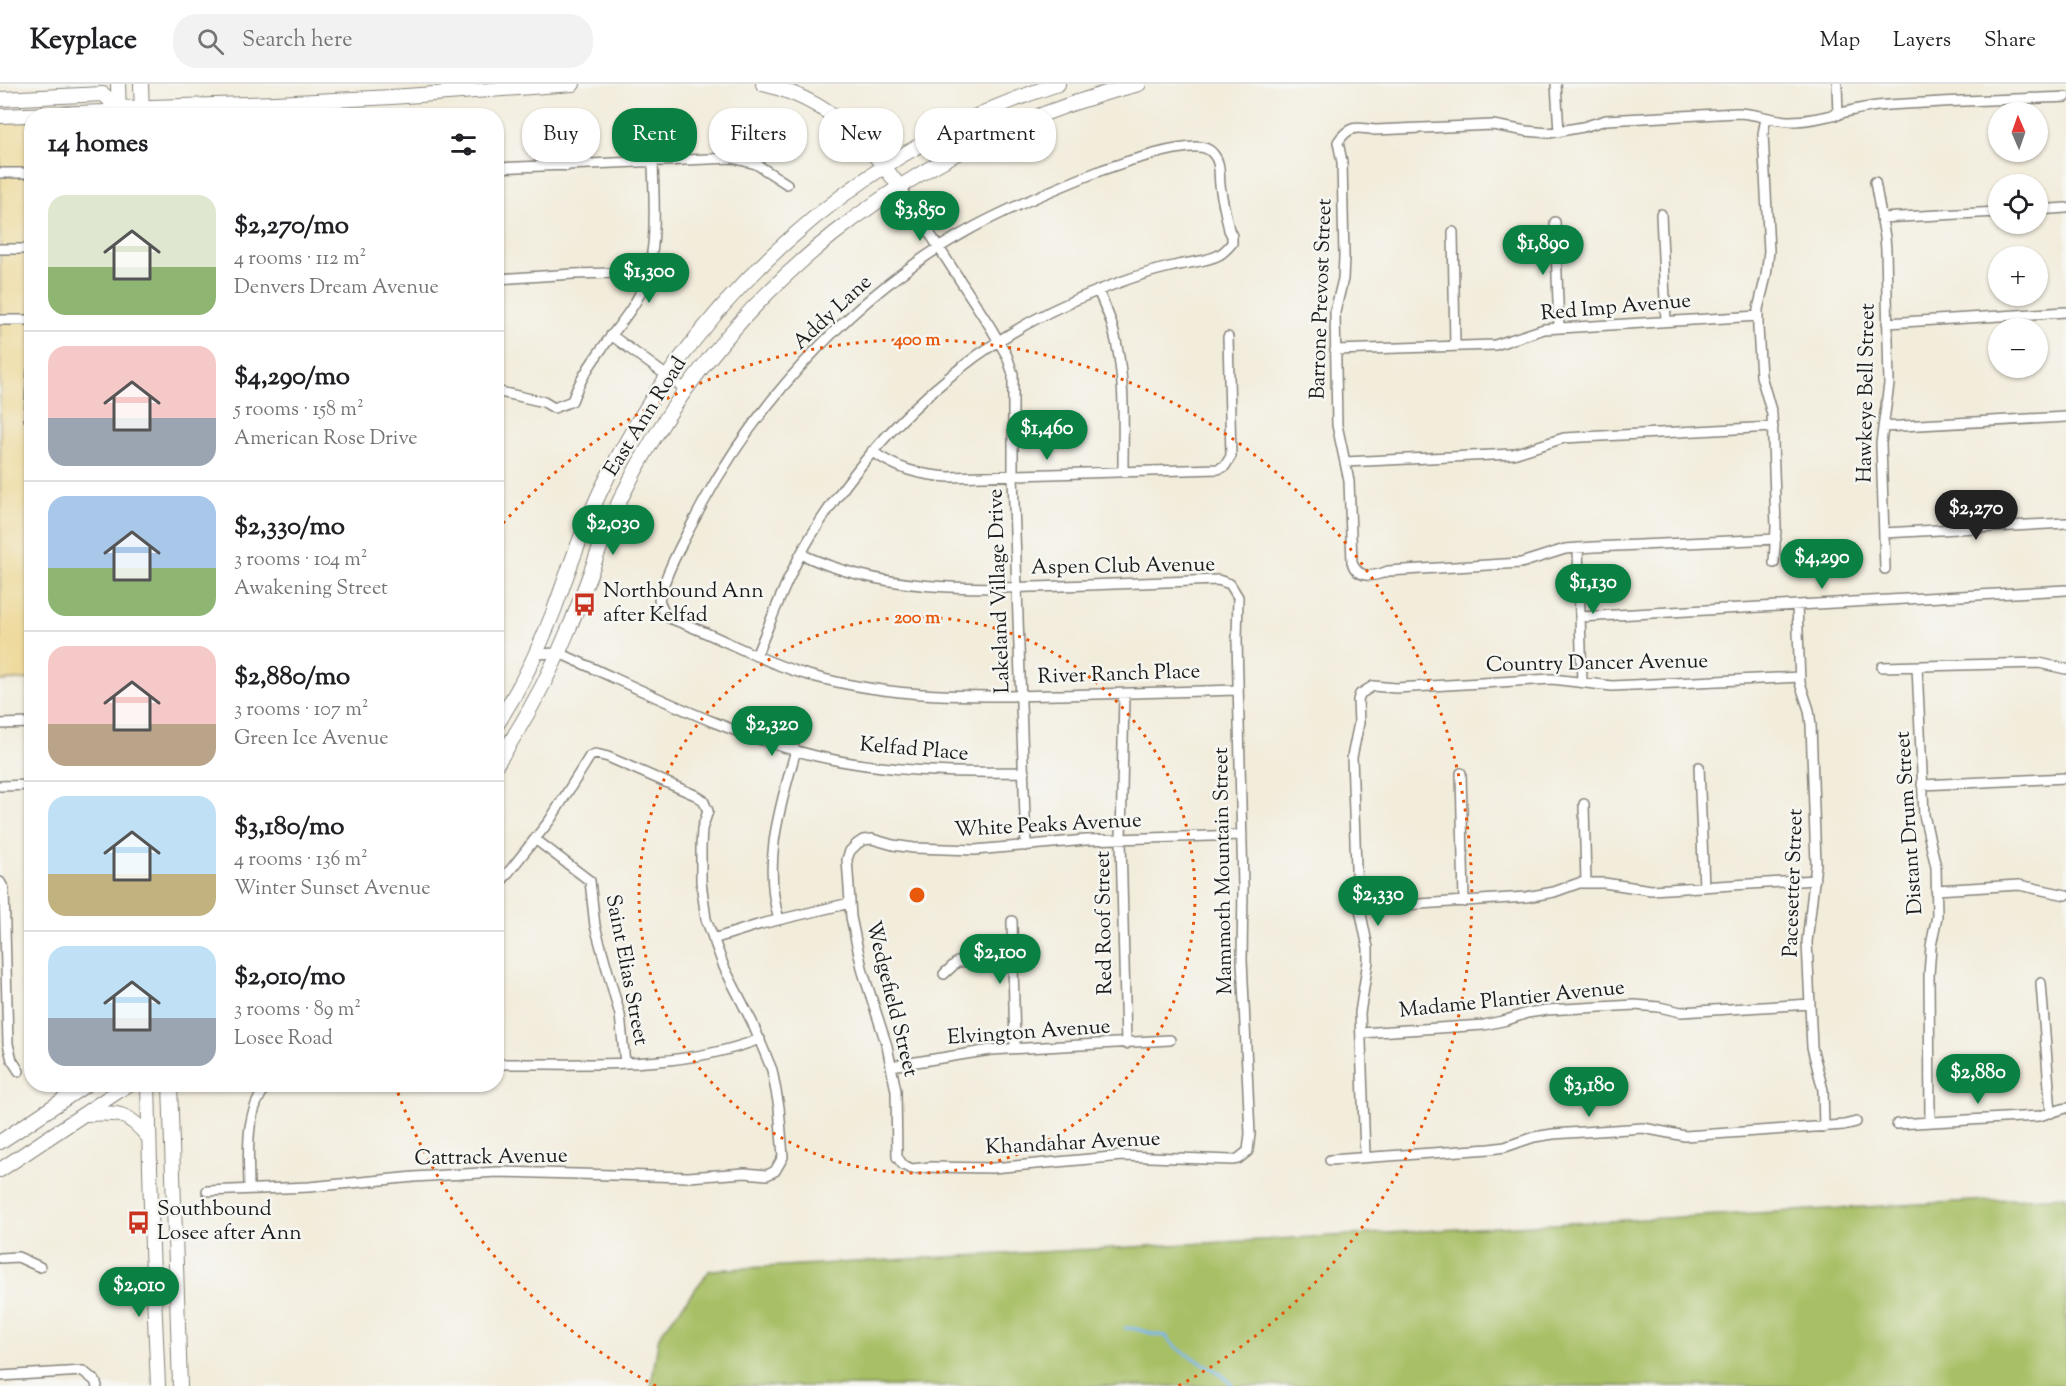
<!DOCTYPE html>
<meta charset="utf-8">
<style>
body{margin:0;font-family:"Sorts Mill Goudy",serif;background:#f2f2f2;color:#202124;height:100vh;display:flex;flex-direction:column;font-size:22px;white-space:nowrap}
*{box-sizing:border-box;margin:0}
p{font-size:20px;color:#757577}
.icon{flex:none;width:33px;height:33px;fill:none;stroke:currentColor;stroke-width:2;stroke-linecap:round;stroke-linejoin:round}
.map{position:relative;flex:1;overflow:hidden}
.side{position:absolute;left:24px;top:24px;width:480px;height:984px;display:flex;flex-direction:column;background:#fff;border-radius:24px;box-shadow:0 2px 4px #0004}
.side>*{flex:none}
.top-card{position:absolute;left:522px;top:24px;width:570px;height:54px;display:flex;gap:12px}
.needle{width:39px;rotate:358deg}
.fabs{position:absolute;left:1988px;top:18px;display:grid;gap:12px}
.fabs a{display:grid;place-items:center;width:60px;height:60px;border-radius:50%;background:#fff;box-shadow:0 2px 4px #0004;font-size:30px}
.price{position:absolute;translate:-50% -51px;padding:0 14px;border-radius:21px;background:#0b8043;color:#fff;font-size:20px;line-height:39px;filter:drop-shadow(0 2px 3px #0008)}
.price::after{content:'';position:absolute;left:50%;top:36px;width:18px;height:14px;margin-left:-9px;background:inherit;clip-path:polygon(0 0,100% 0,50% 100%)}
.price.selected{background:#222;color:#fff}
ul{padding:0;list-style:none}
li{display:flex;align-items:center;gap:18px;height:150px;padding:0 24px}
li+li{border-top:2px solid #e0e0e0}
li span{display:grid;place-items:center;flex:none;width:168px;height:120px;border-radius:18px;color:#555}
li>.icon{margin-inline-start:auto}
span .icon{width:72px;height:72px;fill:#fffc;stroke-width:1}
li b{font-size:26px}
h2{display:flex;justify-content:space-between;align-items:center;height:72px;padding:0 24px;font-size:26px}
.tag{padding:0 21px;border-radius:24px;background:#fff;box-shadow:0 2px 4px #0004;font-size:21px;line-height:54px}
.tag.selected{background:#0b8043;color:#fff}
header{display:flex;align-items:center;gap:36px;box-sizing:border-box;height:84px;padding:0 30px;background:#fff;border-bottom:2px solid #e0e0e0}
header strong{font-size:28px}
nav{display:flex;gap:33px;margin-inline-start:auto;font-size:21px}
.search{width:420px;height:54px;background:#f2f2f2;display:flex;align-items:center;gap:15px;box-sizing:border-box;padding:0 21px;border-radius:24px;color:#757577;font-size:22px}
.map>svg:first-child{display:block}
.green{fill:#a7bf65;stroke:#626e40;stroke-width:1.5}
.sand{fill:#eeda9e;stroke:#857b5d;stroke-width:1.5}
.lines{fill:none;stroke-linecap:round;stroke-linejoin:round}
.stream{stroke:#78b5eb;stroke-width:3}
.minor-casing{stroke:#87847c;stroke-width:12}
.secondary-casing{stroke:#87847c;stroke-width:16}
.minor{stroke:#fff;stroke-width:9}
.secondary{stroke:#fff;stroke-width:14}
.ring{fill:none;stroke:#e8590c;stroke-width:3;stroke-dasharray:3 6}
.labels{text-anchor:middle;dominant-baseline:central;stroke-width:5;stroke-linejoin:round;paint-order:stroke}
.street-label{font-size:21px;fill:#1c1c1c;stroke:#f6f6f2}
.poi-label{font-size:21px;fill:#1c1c1c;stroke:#f6f6f2;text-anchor:start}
.centre{fill:#e8590c;stroke:#f6f6f2;stroke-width:3}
.ring-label{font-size:18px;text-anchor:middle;font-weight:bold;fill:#e8590c;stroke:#f6f6f2;stroke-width:5;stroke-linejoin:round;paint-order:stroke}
</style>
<header>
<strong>Keyplace</strong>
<div class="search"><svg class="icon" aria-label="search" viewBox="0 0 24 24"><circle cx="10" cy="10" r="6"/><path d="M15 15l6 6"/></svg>Search here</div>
<nav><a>Map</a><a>Layers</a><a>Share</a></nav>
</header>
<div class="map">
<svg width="2066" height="1302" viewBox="0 0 2066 1302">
<rect width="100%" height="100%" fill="#f6f6f2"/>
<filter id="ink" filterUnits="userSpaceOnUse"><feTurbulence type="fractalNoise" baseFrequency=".0167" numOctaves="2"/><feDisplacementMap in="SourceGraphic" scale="12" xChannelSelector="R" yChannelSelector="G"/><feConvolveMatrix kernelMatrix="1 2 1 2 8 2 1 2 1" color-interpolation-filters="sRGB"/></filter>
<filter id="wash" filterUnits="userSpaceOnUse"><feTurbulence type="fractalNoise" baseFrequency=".008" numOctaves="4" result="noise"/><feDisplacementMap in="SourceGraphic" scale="24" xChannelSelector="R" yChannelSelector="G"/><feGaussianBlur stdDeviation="1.35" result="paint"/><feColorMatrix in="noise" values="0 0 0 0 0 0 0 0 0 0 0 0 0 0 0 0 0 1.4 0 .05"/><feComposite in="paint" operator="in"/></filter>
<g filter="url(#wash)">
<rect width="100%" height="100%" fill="#f2ecdb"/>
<path class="green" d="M2066 1112V1302H651L659 1252 710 1186Z"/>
<path class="sand" d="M32 37 31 595 0 597V38Z"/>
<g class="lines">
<path class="stream" d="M1125 1244C1140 1243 1152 1252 1166 1252 1180 1274 1215 1279 1233 1302"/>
</g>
</g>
<g filter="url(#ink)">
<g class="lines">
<defs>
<path id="minor" d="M1556 0 1559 48
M1837 0 1838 31
M1766 34 1763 50 1769 167 1766 192 1758 225V244L1761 292 1772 330 1776 443 1774 479
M565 38 567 82
M496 84 732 74 756 80 787 100
M0 89H32
M1875 98 1885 153 1886 166 1889 300 1881 359 1885 485
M899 102 991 244 1007 272 1013 290V392L1026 762
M2037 126 2066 124
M1661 130 1666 237
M1881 134 1998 128
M1555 138 1559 244
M1453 148 1455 262
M0 165H32
M496 195 573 190 614 189 626 191 645 200
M1098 206C1103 219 1110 232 1113 245 1126 291 1123 340 1123 388
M0 236H32
M1887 239 2066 228
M611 251 685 305
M1335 266 1495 261 1544 245 1758 232
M32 286 29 335H32
M496 307 544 318 554 324 572 317C585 281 610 256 631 225 661 181 654 128 653 78
M1883 343 2066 333
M872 367C896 385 920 391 949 393L1218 385 1225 382 1231 372 1228 253
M1345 378 1513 370 1564 354 1773 343
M1884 449 2066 439
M1776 455 1594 463 1565 465 1521 479 1388 487C1374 493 1357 495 1352 478L1349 397 1337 341 1335 228 1343 195 1344 173 1342 78 1338 58C1349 41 1357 43 1375 46L1493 41 1526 47 1549 49 1583 43 1606 36 1737 29C1756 29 1772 37 1791 37 1821 37 1848 25 1877 22 1940 17 2003 16 2066 13
M1578 464 1582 598
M801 470C883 509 974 505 1062 502 1114 500 1166 498 1218 496L1230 500 1238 513 1237 556 1243 802 1242 876 1250 1050 1248 1067 1238 1075 1232 1076 1122 1072 993 1084 930 1083 912 1085 903 1081 897 1073 896 1007 887 962 863 888 856 857 851 833 847 775 850 767 857 760 863 756 872 755 893 761 914 764 975 766 1086 756 1242 751
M1797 521 1800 599 1809 626 1811 641 1816 780 1807 858 1812 963 1823 1006 1824 1043
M1580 533 2066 506
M535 570 559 569C643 606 726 650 816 672 884 688 954 689 1024 688
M756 572C773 532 788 490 811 452 877 345 974 255 1092 209 1119 198 1146 188 1174 182 1189 178 1206 178 1219 171 1224 168 1228 164 1232 159V152L1229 146C1226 131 1222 116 1220 101 1219 94 1220 86 1218 79 1217 74 1212 67 1207 65 1191 56 1121 79 1102 86 1059 103 1015 121 974 143 863 203 762 310 702 421 687 450 667 484 659 516L664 529 669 534C718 551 762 579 812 592 897 615 974 613 1061 611 1120 609 1179 608 1238 606
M1882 583 2039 579 2066 585
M1917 583 1924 731 1936 783 1937 832 1931 862 1929 891 1930 1036
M1124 610 1121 756 1126 960
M0 640 32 639
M1699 683 1704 803
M1461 689 1464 818
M1922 701 2066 694
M0 702 32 701
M1584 720 1586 799
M535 755 590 797 595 842 620 931 625 979
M0 798 4 805 8 960 12 976 19 987
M1936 806 2019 801 2066 811
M1359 824 1526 813 1554 808 1579 799H1604L1651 806 1815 796
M779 836C762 777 780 723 796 666
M1012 837 1015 964
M713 855 761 840 850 819
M944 890 957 878 1013 874
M2041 899 2051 1029
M1361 949 1484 941 1507 936 1527 929 1547 926 1635 921 1659 923 1681 928 1810 920
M496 980C584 979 676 987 760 955
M891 982 991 966 1170 956
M1897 1040 2039 1032 2066 1024
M1365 1072 1360 929 1368 877V864L1357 811 1352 673 1359 639 1358 616 1360 610 1373 602 1396 604 1552 595 1612 602 1800 593
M1330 1076 1490 1065 1505 1063 1534 1053 1553 1050 1643 1044 1685 1052 1844 1041 1856 1038
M249 1105C249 1069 243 1030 268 1000
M207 1107 309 1103 414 1093 497 1088 688 1093 745 1089 767 1091 775 1087 783 1073 779 1023 772 986 752 938 724 883 706 835 701 798V763L702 745 708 727 703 716 695 711 608 673 596 670 590 672 550 736 496 804
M0 1174 18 1173 40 1183
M0 1292 83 1287 95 1297 97 1302"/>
<path id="secondary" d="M118 0 119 28
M141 0 142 29
M763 0C826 15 862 52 899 102
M0 15 103 10 119 24
M0 32 104 28 119 24 276 19 392 13 573 0
M496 642C519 606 538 568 553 529 568 488 582 446 601 406 692 216 857 65 1058 0
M496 681C525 637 550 591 570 542 588 499 601 455 621 414 724 205 914 56 1139 0
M148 1000 152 1165 158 1302
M170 1000 180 1302
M86 1030C119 1028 128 1028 149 1054
M0 1058 87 1000
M0 1086 129 1000"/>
</defs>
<use href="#minor" class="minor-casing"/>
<use href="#secondary" class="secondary-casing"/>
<use href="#minor" class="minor"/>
<use href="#secondary" class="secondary"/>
</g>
</g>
<g class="ring">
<circle cx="917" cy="811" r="278"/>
<path d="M656 1302A556 556 0 0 1 395 1001M497 446A556 556 0 1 1 1178 1302"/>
</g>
<defs>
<symbol id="bus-bare" viewBox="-9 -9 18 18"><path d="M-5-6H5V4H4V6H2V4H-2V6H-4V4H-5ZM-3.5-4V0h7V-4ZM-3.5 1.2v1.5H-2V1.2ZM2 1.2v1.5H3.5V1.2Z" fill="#c8321e" stroke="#f6f6f2" stroke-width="2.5" paint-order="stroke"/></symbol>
</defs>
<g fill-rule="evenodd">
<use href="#bus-bare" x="568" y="504" width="33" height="33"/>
<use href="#bus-bare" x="122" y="1122" width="33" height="33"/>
</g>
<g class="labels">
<g class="street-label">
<text transform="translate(1322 215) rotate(-88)">Barrone Prevost Street</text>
<text transform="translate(1616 224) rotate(-5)">Red Imp Avenue</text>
<text transform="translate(833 229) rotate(-43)">Addy Lane</text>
<text transform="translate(1867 309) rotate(-89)">Hawkeye Bell Street</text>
<text transform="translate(646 333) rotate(-58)">East Ann Road</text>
<text transform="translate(1123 483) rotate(-1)">Aspen Club Avenue</text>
<text transform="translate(1000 507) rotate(-92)">Lakeland Village Drive</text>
<text transform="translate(1597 580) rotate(-1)">Country Dancer Avenue</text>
<text transform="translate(1119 591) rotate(-2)">River Ranch Place</text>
<text transform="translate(914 666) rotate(5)">Kelfad Place</text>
<text transform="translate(1910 739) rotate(-94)">Distant Drum Street</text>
<text transform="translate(1048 742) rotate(-3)">White Peaks Avenue</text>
<text transform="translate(1224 787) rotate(-91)">Mammoth Mountain Street</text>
<text transform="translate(1794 799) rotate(-88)">Pacesetter Street</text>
<text transform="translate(1105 839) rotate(-91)">Red Roof Street</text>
<text transform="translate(626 886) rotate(79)">Saint Elias Street</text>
<text transform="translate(891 915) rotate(76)">Wedgefield Street</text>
<text transform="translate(1512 916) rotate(-6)">Madame Plantier Avenue</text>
<text transform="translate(1029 949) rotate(-4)">Elvington Avenue</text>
<text transform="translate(1073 1060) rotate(-3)">Khandahar Avenue</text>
<text transform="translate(491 1074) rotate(-1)">Cattrack Avenue</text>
</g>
<g class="poi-label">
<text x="603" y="508">Northbound Ann<tspan x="603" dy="24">after Kelfad</tspan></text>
<text x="157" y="1126">Southbound<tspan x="157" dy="24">Losee after Ann</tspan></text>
</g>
</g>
<circle cx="917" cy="811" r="9" class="centre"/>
<g class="ring-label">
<text x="917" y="261">400 m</text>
<text x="917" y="539">200 m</text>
</g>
</svg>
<div class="fabs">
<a><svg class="needle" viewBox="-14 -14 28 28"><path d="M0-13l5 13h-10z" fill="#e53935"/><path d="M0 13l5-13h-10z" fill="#757577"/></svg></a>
<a><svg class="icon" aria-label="locate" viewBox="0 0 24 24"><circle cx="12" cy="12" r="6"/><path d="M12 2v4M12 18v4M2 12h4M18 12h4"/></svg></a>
<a>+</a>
<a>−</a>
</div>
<b class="price" style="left:920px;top:158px">$3,850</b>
<b class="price" style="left:1543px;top:192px">$1,890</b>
<b class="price" style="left:649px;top:220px">$1,300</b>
<b class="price" style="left:1047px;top:377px">$1,460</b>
<b class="price selected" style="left:1976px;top:457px">$2,270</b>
<b class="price" style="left:613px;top:472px">$2,030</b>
<b class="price" style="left:1822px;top:506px">$4,290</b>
<b class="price" style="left:1593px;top:531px">$1,130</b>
<b class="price" style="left:772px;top:673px">$2,320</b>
<b class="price" style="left:1378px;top:843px">$2,330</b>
<b class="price" style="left:1000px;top:901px">$2,100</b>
<b class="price" style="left:1978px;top:1021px">$2,880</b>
<b class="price" style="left:1589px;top:1034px">$3,180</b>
<b class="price" style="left:139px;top:1234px">$2,010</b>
<div class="top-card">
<a class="tag">Buy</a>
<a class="tag selected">Rent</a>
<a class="tag">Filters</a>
<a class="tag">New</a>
<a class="tag">Apartment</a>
</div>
<section class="side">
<h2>14 homes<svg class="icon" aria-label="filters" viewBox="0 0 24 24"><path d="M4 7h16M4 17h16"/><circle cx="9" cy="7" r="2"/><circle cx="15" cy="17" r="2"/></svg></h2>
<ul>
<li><span style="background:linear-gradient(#dfe7d0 60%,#8fb573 0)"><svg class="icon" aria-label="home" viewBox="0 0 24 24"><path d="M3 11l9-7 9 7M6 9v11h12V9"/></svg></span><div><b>$2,270/mo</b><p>4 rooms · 112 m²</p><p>Denvers Dream Avenue</p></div></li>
<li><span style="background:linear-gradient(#f6c9c9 60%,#9aa5b1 0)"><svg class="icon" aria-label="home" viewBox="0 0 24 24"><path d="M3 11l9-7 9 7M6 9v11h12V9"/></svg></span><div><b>$4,290/mo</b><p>5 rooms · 158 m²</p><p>American Rose Drive</p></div></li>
<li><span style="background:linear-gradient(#a9c7e8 60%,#8fb573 0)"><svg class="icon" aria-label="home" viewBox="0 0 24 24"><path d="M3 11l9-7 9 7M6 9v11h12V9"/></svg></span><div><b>$2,330/mo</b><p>3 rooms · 104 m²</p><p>Awakening Street</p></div></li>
<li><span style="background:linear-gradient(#f6c9c9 65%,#b9a48a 0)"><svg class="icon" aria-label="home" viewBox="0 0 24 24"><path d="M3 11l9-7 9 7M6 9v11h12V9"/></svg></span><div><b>$2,880/mo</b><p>3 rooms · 107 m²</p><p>Green Ice Avenue</p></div></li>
<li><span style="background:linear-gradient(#bfe0f5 65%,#c2b280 0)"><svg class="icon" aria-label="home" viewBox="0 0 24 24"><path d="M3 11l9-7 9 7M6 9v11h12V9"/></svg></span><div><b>$3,180/mo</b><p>4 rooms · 136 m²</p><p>Winter Sunset Avenue</p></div></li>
<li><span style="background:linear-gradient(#bfe0f5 60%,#9aa5b1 0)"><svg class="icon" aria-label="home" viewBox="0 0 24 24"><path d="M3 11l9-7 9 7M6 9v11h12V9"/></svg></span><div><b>$2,010/mo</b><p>3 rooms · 89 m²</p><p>Losee Road</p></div></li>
</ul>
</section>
</div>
